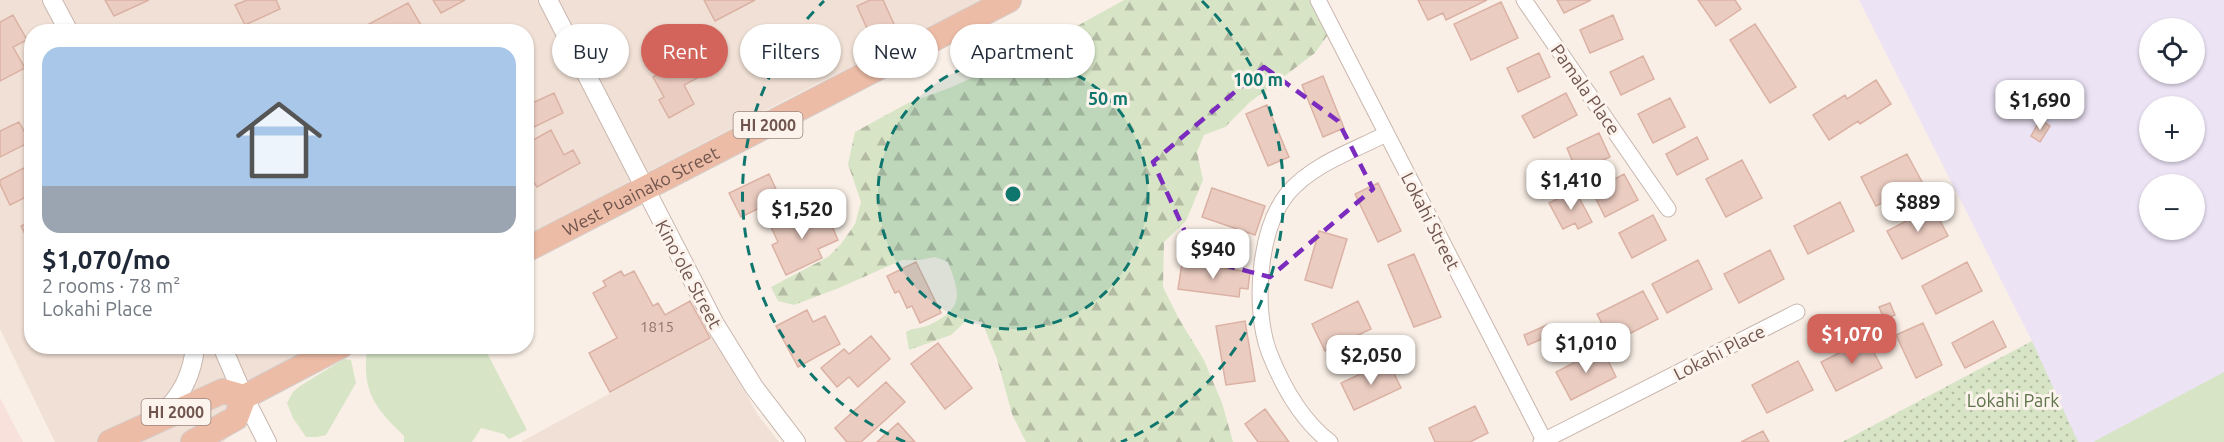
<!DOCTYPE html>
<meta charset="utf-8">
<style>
body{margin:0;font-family:Ubuntu,sans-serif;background:#f2f2f3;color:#1f2937;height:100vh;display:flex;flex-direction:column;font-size:22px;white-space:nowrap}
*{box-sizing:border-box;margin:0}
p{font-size:20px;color:#747a83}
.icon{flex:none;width:33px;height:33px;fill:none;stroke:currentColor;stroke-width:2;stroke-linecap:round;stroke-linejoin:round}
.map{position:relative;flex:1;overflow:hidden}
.panel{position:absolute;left:24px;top:24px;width:510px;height:330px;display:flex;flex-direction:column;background:#fff;border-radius:24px;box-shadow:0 2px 4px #0004}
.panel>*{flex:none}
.banner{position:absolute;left:552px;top:24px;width:570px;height:54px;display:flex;gap:12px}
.buttons{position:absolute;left:2139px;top:18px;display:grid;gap:12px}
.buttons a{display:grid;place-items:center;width:66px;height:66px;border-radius:50%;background:#fff;box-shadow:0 2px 4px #0004;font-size:30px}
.price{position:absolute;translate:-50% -51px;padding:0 14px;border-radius:12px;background:#fff;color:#222;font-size:20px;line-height:39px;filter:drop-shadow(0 2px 3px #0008)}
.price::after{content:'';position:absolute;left:50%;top:36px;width:18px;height:14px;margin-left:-9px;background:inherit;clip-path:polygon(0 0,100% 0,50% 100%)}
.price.active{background:#d3645b;color:#fff}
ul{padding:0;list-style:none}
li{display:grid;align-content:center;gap:12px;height:318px;padding:0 18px}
li span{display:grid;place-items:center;height:186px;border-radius:18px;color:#555}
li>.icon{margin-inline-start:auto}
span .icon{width:108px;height:108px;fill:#fffc;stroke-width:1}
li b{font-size:26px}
.chip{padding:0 21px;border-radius:27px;background:#fff;box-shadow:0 2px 4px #0004;font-size:21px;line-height:54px}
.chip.active{background:#d3645b;color:#fff}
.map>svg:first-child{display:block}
.residential{fill:#f0e0d5}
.commercial{fill:#f8e0db}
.education{fill:#ece3f5;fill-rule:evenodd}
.grass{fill:#d7e5c6}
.forest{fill:url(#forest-firs)}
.park{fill:url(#park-dots)}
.building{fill:#ebccc1;stroke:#dbb1a4;stroke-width:1.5}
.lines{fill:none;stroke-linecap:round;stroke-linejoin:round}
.minor-casing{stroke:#c9b6ae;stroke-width:17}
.tertiary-casing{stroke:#c9b6ae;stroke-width:20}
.trunk-casing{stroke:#d4ccca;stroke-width:26}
.minor{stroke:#fff;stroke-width:15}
.tertiary{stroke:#fff;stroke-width:18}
.trunk{stroke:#edbca6;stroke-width:24}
.marked{fill:none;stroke:#7b2cbf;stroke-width:4.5;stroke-dasharray:12 8;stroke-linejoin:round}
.ring{fill:none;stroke:#0f766e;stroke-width:3;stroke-dasharray:10 8}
.labels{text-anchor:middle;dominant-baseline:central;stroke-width:6;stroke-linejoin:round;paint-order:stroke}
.number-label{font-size:15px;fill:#8e736b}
.shield{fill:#fcf3ec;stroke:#99847d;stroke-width:1.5}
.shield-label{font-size:16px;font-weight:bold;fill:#6f554e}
.street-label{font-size:18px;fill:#6f554e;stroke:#fcf3ec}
.park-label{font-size:18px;fill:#5b7348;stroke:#fcf3ec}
.centre{fill:#0f766e;stroke:#fcf3ec;stroke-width:3}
.ring-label{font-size:18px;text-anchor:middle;font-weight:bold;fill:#0f766e;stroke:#fcf3ec;stroke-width:6;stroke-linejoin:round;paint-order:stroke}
</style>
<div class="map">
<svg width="2224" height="442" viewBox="0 0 2224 442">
<defs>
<pattern id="forest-firs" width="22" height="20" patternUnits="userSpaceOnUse" patternTransform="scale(1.5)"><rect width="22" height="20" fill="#d7e5c6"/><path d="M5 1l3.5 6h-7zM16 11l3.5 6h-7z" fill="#b3bca3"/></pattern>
<pattern id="park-dots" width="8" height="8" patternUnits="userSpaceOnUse" patternTransform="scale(1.5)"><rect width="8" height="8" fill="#d7e5c6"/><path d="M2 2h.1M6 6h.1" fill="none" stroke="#b3bca3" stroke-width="1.8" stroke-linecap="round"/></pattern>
</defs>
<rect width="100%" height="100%" fill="#f9efe6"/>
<path class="residential" d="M0 0H989L818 83 573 211 527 237 526 32H32V346L322 347 279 369 224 442H55L0 329Z
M713 337 758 415 779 442H521Z"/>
<path class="commercial" d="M0 398 23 442H0Z"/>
<path class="education" d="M1859 0H2224V442H2077L2032 341ZM2150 28H2194V74H2150ZM2150 106H2194V152H2150ZM2150 184H2194V230H2150Z"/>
<path class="grass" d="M369 347H484L527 430 509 439 504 434 481 428 472 442H404V436C374 407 362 392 367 348Z
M344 359 351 360 356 383 326 435 317 437H306L293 418 287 403 293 392 300 386Z
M2224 372V442H2093Z"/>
<path class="forest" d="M1124 0H1310L1329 33 1315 53 1250 102 1225 127 1204 135 1197 152 1203 180 1186 221 1164 242 1163 287 1179 319 1204 360 1222 403 1233 442H1026L1012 414 997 359 982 322 968 319 951 335 909 350 906 332C913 327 921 329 929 325 965 308 960 294 948 262L935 257 920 260H902L839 288 794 305 778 301 771 287 828 257 841 244 855 224 861 202 848 164 855 132 908 103 952 87 1039 47Z"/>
<path class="park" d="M2032 341 2078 442H1842Z"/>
<path class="building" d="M105 0H149L114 16Z
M247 0H276L280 9 245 25 235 5Z
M433 0H465L441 13Z
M704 0H755L715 21Z
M870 0H883L898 33 874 44 857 6Z
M1418 0H1487L1446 20 1443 13 1428 20Z
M1557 0H1591L1564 13Z
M1698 0H1735L1741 9 1716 26Z
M1501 2 1518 38 1471 60 1454 24Z
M408 3 421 25 409 32H373L369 24Z
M13 15 27 40 13 47 25 68 0 81V22Z
M1613 15 1623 39 1590 53 1580 30Z
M1755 24 1796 87 1770 103 1730 40Z
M685 37 694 53 705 47 716 68 684 85 694 104 669 118 659 100 664 97 653 77 674 65 665 48Z
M1539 53 1550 77 1518 92 1507 68Z
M1643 56 1654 79 1621 95 1610 72Z
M1323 76 1344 128 1323 137 1302 85Z
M1876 80 1891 104 1860 124 1858 121 1829 140 1813 115 1845 95 1847 99Z
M554 93 563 113 534 127 526 112V106Z
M1566 93 1577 115 1534 138 1522 116Z
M1670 98 1685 127 1653 143 1638 114Z
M1267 105 1289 157 1268 166 1246 114Z
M2040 120 2050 126 2040 142 2031 136Z
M19 122 30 142 0 157V131Z
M551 130 564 155 573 150 580 163 537 187 526 171V144Z
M1599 133 1610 157 1577 172 1567 148Z
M1697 137 1708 159 1677 175 1666 154Z
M1907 154 1922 182 1876 206 1861 177Z
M1742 160 1762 198 1726 217 1706 179Z
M32 164V194L10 205 0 184V180Z
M769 174 780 198 741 217 729 193Z
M1624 174 1638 200 1605 217 1592 191Z
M1378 183 1401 231 1378 242 1355 194Z
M1212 188 1265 206 1255 235 1202 217Z
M1575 190 1592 222 1578 229 1575 223 1563 229 1549 203Z
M1840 202 1854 231 1808 254 1794 226Z
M815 206 821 220 828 217 838 240 818 249 822 258 786 275 772 245 778 242 771 227Z
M1933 207 1948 236 1902 259 1887 231Z
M1653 215 1666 240 1632 258 1619 233Z
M32 221V248L21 226Z
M1319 231 1347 239 1332 288 1305 280Z
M1770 250 1784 279 1739 303 1724 274Z
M1414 254 1441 317 1414 327 1388 265Z
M1698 260 1712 289 1667 313 1652 284Z
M916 262 941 313 920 323 912 306 907 308 899 291 895 293 887 276Z
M1967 262 1982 291 1936 314 1922 286Z
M1182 263 1250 272 1248 289 1240 288 1239 297 1178 289Z
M621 271 624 276 634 271 653 306 658 303 665 315 690 301 710 338 610 392 589 353 617 338 593 293 606 286 603 281Z
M1643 291 1658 319 1612 343 1597 314Z
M1358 301 1371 329 1325 351 1312 324Z
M1890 303 1895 315 1884 319 1879 307Z
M807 310 813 322 825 316 840 344 798 367 776 326Z
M1245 321 1255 381 1226 385 1216 326Z
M1993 321 2006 347 1965 368 1952 343Z
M1923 323 1942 365 1916 378 1896 335Z
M1547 325 1551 335 1528 345 1524 335Z
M871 336 890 359 858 387 849 377 837 387 821 368 844 349 849 354Z
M1867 339 1882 368 1836 391 1821 362Z
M938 343 972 388 945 409 911 364Z
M1602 348 1616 377 1571 400 1556 372Z
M1388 361 1401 388 1354 410 1341 383Z
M1798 361 1813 390 1767 413 1752 385Z
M886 382 905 402 861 442H847L835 428Z
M1475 406 1488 433 1470 442H1435L1429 428Z
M1265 409 1289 442H1258L1245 424Z
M898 423 915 442H877Z
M1763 431 1769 442H1741Z"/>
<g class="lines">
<defs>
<path id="minor" d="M1318 0 1544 440
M1524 0 1668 209
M1330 442C1301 420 1282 385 1269 352 1253 309 1258 230 1288 193 1313 164 1353 151 1386 134
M1541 442 1797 312"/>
<path id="tertiary" d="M52 0 69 32
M548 0 715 324 754 387 796 442
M222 346 244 397 267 442
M160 415C181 398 193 373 195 346"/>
<g id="trunk">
<path id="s1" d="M526 250 1009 0"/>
<path d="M244 397 341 346"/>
<path d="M110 442 223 391 244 397"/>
<path d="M193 442 236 418 244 397"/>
</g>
</defs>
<use href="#minor" class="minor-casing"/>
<use href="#tertiary" class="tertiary-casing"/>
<use href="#trunk" class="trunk-casing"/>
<use href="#minor" class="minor"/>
<use href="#tertiary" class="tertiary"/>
<use href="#trunk" class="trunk"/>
</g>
<path class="marked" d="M1264 67 1338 121 1373 189 1270 277 1197 258 1153 162Z"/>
<circle cx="1013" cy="194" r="135" fill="#0f766e" fill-opacity=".12"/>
<g class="ring">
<circle cx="1013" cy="194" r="135"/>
<path d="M905 442A270 270 0 0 1 824 1M1202 1A270 270 0 0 1 1121 442"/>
</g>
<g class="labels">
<g class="number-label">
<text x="657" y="326">1815</text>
</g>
<g class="shield">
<rect x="733.5" y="112" width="69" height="26" rx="4.5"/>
<rect x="141.5" y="399" width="69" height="26" rx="4.5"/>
</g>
<g class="shield-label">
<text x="768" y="125">HI 2000</text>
<text x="176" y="412">HI 2000</text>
</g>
<g class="street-label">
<text transform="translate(1586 89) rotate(55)">Pamala Place</text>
<text stroke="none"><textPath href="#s1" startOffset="129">West Puainako Street</textPath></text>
<text transform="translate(1431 221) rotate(63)">Lokahi Street</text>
<text transform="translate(689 274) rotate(62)">Kinoʻole Street</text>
<text transform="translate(1719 352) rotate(-27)">Lokahi Place</text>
</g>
<g class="park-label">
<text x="2013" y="400">Lokahi Park</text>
</g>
</g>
<circle cx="1013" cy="194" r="9" class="centre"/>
<g class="ring-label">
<text x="1258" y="86">100 m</text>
<text x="1108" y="105">50 m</text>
</g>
</svg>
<div class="buttons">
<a><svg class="icon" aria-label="locate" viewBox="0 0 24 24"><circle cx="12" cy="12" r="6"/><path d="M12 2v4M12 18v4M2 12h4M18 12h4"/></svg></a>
<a>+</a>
<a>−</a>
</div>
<b class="price" style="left:2040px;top:131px">$1,690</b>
<b class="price" style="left:1571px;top:211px">$1,410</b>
<b class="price" style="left:1918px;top:233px">$889</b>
<b class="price" style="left:802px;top:240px">$1,520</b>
<b class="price" style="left:1213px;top:280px">$940</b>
<b class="price active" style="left:1852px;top:365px">$1,070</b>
<b class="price" style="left:1586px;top:374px">$1,010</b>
<b class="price" style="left:1371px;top:386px">$2,050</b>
<div class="banner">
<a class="chip">Buy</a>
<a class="chip active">Rent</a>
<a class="chip">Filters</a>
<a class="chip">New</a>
<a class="chip">Apartment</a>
</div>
<section class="panel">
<ul>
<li><span style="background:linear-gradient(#a9c7e8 75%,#9aa5b1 0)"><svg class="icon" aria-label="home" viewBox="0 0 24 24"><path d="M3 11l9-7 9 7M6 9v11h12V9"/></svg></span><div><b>$1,070/mo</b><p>2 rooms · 78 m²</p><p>Lokahi Place</p></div></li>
</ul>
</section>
</div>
